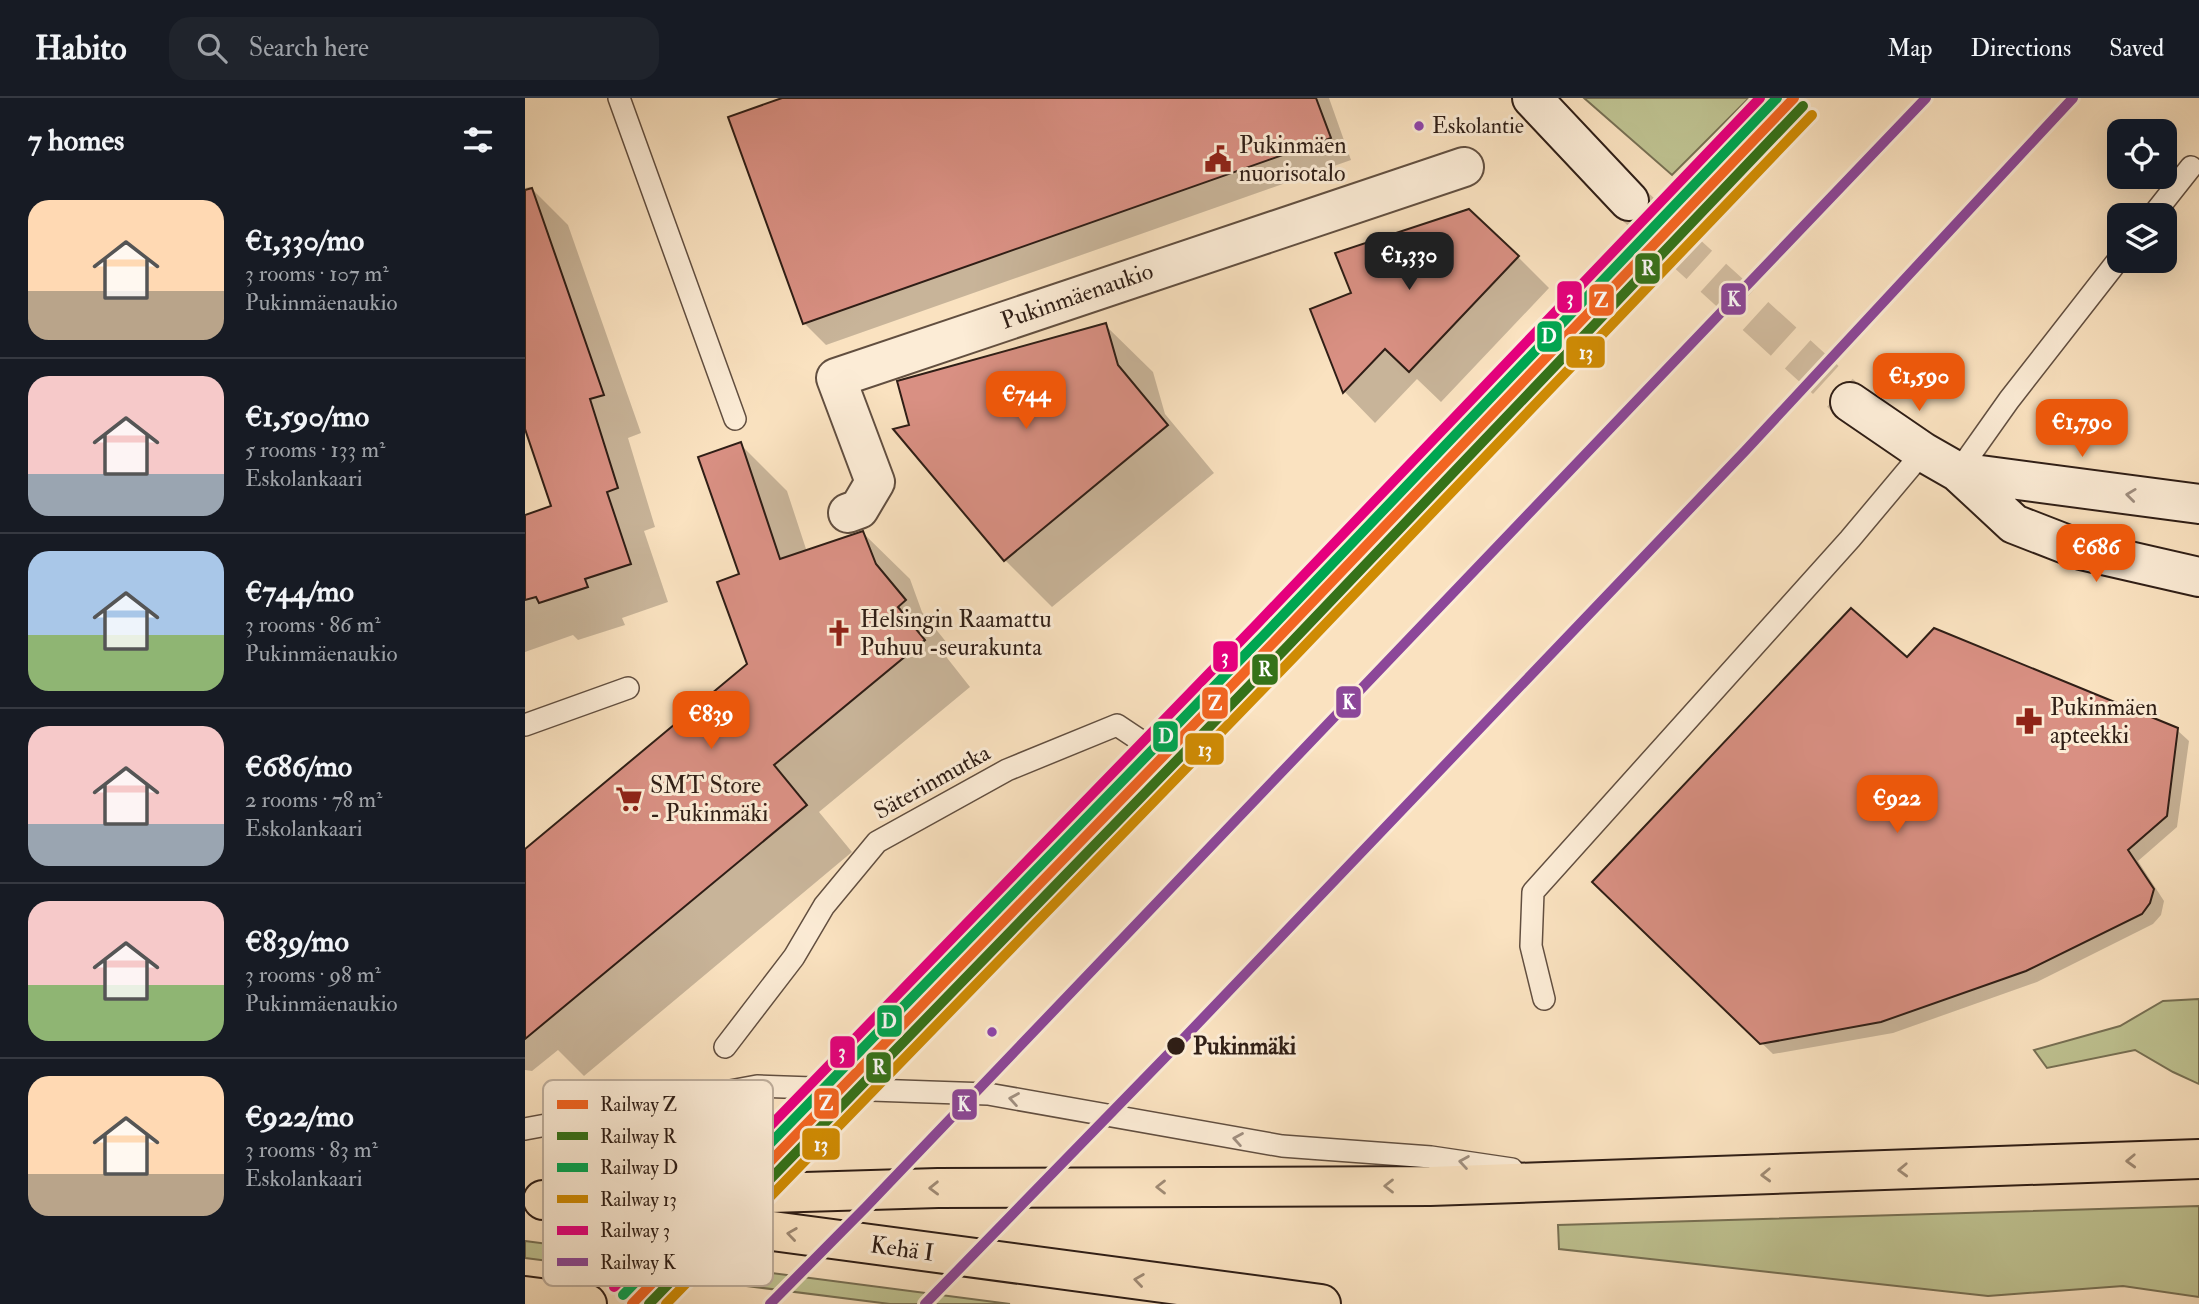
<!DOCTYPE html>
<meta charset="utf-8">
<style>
body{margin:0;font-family:"IM FELL Double Pica",serif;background:#20242c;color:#f1f3f6;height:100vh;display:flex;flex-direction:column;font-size:26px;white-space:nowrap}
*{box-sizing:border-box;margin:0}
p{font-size:23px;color:#9ea1a6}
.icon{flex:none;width:38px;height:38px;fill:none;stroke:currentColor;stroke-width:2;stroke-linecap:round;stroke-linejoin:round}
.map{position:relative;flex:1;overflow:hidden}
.side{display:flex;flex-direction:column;background:#171b24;width:525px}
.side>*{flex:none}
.buttons{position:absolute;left:1582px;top:21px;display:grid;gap:14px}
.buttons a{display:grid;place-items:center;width:70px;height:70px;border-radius:14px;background:#171b24;box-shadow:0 7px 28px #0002;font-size:35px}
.price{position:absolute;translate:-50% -60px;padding:0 16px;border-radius:14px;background:#ea580c;color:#fff;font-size:23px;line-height:46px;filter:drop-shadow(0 2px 4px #0008)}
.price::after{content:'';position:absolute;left:50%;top:42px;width:21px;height:16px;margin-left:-10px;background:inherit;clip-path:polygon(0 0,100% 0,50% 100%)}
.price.selected{background:#222;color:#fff}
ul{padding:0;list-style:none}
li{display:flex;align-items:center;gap:21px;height:175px;padding:0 28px}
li+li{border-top:2px solid #363941}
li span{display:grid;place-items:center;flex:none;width:196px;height:140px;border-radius:21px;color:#555}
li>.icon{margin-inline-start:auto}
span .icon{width:84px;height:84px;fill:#fffc;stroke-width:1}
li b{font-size:30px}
h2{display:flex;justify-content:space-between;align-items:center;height:84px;padding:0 28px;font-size:30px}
header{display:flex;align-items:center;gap:42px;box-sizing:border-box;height:98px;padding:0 35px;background:#171b24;border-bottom:2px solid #363941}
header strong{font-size:33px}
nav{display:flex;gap:38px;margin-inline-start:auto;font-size:24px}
.search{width:490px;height:63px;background:#20242c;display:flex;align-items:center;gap:18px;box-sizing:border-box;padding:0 24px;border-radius:21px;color:#9ea1a6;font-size:26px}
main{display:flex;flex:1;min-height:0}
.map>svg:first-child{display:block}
.green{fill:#bfc392;stroke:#777054;stroke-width:2}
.shadow{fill:#0003}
.building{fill:#d99083;stroke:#2f1e16;stroke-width:2}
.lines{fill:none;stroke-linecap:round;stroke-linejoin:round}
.secondary-tunnel{stroke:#d1bb9e;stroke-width:38;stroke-dasharray:38 19;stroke-linecap:butt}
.lane-casing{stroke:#624f40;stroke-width:24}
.street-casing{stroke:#624f40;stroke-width:42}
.secondary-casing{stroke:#2f1e16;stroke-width:42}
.highway-casing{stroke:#2f1e16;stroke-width:42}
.lane{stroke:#fcecd6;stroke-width:21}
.street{stroke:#fcecd6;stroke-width:38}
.secondary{stroke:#fcecd6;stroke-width:38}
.highway{stroke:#fae2c0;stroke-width:38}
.rail-1-casing{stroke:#fcecd6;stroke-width:16}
.rail-2-casing{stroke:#fcecd6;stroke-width:16}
.rail-3-casing{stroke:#fcecd6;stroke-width:16}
.rail-4-casing{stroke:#fcecd6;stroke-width:16}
.rail-5-casing{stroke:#fcecd6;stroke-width:16}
.rail-6-casing{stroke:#fcecd6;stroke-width:16}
.rail-1{stroke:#f26522;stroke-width:10}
.rail-2{stroke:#357219;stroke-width:10}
.rail-3{stroke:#00a651;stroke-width:10}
.rail-4{stroke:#cf8b04;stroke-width:10}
.rail-5{stroke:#e5007d;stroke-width:10}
.rail-6{stroke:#8c4799;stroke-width:10}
.oneway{stroke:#a08f80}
.oneway2{stroke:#9f8a74}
.bus-dot{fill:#8e44ad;stroke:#fcecd6;stroke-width:2.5}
.stop-dot{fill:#2f1e16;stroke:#fcecd6;stroke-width:2.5}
.labels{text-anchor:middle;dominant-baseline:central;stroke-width:6;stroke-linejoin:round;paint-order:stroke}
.bus-label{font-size:22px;fill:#2f1e16;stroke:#fcecd6;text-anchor:start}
.poi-label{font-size:24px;fill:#2f1e16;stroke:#fcecd6;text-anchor:start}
.street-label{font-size:24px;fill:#2f1e16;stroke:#fcecd6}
.stop-label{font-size:24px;font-weight:bold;fill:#2f1e16;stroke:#fcecd6;text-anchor:start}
.key{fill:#fcecd6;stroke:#beae9c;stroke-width:2}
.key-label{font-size:19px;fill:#2f1e16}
.line-badge{stroke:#fcecd6;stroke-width:2.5}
.badge-label{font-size:19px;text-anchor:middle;font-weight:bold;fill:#fff}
</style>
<header>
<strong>Habito</strong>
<div class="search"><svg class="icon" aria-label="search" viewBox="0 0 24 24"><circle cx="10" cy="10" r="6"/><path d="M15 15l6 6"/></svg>Search here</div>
<nav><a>Map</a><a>Directions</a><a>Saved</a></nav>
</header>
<main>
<section class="side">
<h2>7 homes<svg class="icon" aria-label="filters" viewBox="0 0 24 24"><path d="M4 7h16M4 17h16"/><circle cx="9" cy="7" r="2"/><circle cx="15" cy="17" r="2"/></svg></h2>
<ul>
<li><span style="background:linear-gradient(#ffd9b3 65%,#b9a48a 0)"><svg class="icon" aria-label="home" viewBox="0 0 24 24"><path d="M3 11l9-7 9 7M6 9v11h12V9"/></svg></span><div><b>€1,330/mo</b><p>3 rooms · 107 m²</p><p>Pukinmäenaukio</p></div></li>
<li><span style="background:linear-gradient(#f6c9c9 70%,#9aa5b1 0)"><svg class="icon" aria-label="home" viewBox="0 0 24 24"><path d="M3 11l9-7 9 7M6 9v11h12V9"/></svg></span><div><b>€1,590/mo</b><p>5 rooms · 133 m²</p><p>Eskolankaari</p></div></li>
<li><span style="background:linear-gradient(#a9c7e8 60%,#8fb573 0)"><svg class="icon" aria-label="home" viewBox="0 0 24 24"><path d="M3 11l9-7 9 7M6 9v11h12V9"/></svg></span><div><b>€744/mo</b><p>3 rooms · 86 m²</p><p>Pukinmäenaukio</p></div></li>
<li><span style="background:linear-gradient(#f6c9c9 70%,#9aa5b1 0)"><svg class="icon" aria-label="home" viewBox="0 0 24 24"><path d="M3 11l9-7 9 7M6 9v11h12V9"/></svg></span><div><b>€686/mo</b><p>2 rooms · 78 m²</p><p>Eskolankaari</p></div></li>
<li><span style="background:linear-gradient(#f6c9c9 60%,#8fb573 0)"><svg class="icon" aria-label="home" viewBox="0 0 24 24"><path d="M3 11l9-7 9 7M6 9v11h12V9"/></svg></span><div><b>€839/mo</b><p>3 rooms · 98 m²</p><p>Pukinmäenaukio</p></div></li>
<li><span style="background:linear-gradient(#ffd9b3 70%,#b9a48a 0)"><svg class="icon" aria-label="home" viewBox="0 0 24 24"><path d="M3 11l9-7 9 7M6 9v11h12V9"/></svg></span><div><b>€922/mo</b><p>3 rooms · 83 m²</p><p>Eskolankaari</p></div></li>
</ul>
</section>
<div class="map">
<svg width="1674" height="1206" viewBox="0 0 1674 1206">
<rect width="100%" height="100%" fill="#fae2c0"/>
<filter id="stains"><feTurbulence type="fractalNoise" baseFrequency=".00286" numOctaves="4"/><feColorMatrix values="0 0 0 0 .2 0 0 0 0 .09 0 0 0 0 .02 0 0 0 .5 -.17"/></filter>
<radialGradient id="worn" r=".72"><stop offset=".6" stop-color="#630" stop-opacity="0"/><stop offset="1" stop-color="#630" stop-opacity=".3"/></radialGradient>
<path class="green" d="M1059 0H1224L1147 77Z
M1674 901V986L1648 974 1610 952 1522 970 1509 952 1595 928 1638 903Z
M1674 1108V1199L1598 1188 1463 1198 1034 1151 1033 1127Z
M0 1143 485 1206H365L0 1160Z"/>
<path class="shadow" d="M262 0H804L826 62 301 247 279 225Z
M5 89 43 127 116 335 103 340 130 429 119 433 143 504 97 520 100 527 53 542 48 537 0 554V419L29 409 0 326V90Z
M993 159 1024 190 916 304 892 281 850 325 820 294 787 212Z
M580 227 628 274 640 316 689 375 527 509 480 462 386 328Z
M215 346 262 393 282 454 338 435 385 481 397 514 426 550 419 556 445 589 294 714 327 754 59 978 33 952 7 973 0 972V754L224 567 216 477Z
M1382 561 1652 632 1664 643 1652 729 1613 763 1639 803 1636 817 1628 826 1512 884 1368 935 1248 956 1070 784Z"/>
<path class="building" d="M257 0H791L806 40 278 226 203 19Z
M7 90 79 297 65 301 93 390 82 394 106 466 60 481 63 489 14 505 11 499 0 502V417L26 408 0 331V92Z
M944 111 994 158 884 274 860 251 818 295 785 211 826 195 810 155Z
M581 225 593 267 643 327 479 463 368 331 384 327 372 283Z
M216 344 255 461 338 433 351 466 381 502 373 509 400 542 249 667 282 707 0 941V751L222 566 192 484 214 476 173 359Z
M1326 510 1382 559 1409 530 1653 630 1642 718 1603 752 1629 791 1625 805 1617 816 1501 873 1356 924 1235 946 1067 784Z"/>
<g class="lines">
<path class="secondary-tunnel" d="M1104 103 1325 304"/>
<defs>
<path id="lane" d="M94 0 210 321
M1628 117 1666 69
M1433 374 1484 302 1594 161
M0 627 103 590
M1019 901 1006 848 1008 794 1325 441 1398 354
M200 949 269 859 299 808 352 744 482 672 592 627 622 647
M0 1031 232 988 463 996 757 1048 906 1059 987 1071"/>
<path id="street" d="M323 415 334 411 350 384 311 280 939 69"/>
<path id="secondary" d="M1007 0 1104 103
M1325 304 1398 354 1433 374 1489 426 1556 452 1674 479
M1433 374 1674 406"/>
<path id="highway" d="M18 1102 413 1090 905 1088 1674 1061
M127 1117 796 1206
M0 1198 62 1206"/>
</defs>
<use href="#lane" class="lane-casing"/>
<use href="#street" class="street-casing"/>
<use href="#secondary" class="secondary-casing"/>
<use href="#highway" class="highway-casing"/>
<use href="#lane" class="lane"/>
<use href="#street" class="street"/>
<use href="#secondary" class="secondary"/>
<use href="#highway" class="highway"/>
<defs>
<path id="rail-1" d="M107 1206 751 542 1269 0"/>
<path id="rail-2" d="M124 1206 760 551 1278 8"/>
<path id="rail-3" d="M98 1197 742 534 1252 0"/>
<path id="rail-4" d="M141 1206 769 559 1287 17"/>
<path id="rail-5" d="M89 1189 733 525 1235 0"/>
<path id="rail-6" d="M245 1206 341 1109 1401 0
M400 1206 658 941 1220 353 1548 0"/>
</defs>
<use href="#rail-1" class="rail-1-casing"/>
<use href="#rail-2" class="rail-2-casing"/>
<use href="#rail-3" class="rail-3-casing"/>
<use href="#rail-4" class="rail-4-casing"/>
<use href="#rail-5" class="rail-5-casing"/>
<use href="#rail-6" class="rail-6-casing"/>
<use href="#rail-1" class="rail-1"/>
<use href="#rail-2" class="rail-2"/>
<use href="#rail-3" class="rail-3"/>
<use href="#rail-4" class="rail-4"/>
<use href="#rail-5" class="rail-5"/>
<use href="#rail-6" class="rail-6"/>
</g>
<defs><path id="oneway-chevron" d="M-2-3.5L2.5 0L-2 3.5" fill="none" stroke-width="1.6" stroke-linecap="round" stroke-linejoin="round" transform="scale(1.75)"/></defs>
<g class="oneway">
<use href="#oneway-chevron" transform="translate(1606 397) rotate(-173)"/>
<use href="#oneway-chevron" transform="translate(489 1001) rotate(-170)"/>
<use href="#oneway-chevron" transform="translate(713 1041) rotate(-170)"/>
<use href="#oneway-chevron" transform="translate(939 1064) rotate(-171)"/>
</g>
<g class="oneway2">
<use href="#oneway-chevron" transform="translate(1606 1063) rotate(178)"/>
<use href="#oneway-chevron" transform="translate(1378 1072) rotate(178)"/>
<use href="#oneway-chevron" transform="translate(1241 1077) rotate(178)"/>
<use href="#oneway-chevron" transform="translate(864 1088) rotate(180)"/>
<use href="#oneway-chevron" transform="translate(636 1089) rotate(180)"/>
<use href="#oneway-chevron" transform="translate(409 1090) rotate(179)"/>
<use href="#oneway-chevron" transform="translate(267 1136) rotate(-172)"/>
<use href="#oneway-chevron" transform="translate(614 1182) rotate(-172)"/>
</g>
<defs>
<symbol id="civic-bare" viewBox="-9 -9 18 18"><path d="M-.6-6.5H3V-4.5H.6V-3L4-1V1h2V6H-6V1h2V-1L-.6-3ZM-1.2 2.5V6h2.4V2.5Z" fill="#8f2418" stroke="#fcecd6" stroke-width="2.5" paint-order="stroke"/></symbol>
<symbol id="church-bare" viewBox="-9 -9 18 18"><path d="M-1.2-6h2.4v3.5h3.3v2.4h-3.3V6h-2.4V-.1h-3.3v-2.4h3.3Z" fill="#8f2418" stroke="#fcecd6" stroke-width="2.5" paint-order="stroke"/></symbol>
<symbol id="pharmacy-bare" viewBox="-9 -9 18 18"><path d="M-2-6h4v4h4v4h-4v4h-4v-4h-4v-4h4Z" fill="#8f2418" stroke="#fcecd6" stroke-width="2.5" paint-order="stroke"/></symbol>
<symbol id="supermarket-bare" viewBox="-9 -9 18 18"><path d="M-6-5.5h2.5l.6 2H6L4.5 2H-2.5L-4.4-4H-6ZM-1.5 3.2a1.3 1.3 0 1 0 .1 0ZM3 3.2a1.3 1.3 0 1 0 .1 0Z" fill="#8f2418" stroke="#fcecd6" stroke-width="2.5" paint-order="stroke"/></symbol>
</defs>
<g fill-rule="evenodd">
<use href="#civic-bare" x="674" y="42" width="38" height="38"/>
<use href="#church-bare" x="295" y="516" width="38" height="38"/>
<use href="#pharmacy-bare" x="1485" y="604" width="38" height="38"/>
<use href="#supermarket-bare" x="85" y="682" width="38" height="38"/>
</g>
<g class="bus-dot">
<circle cx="894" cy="28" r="6"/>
<circle cx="467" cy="934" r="6"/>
</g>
<circle class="stop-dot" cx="651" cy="948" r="10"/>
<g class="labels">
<g class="bus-label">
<text x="907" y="28">Eskolantie</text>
</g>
<g class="poi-label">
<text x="714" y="47">Pukinmäen<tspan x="714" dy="28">nuorisotalo</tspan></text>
<text x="335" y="521">Helsingin Raamattu<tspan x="335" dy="28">Puhuu -seurakunta</tspan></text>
<text x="1525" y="609">Pukinmäen<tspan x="1525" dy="28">apteekki</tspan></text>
<text x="125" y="687">SMT Store<tspan x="125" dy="28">- Pukinmäki</tspan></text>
</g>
<g class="street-label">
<text transform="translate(552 198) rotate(-19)">Pukinmäenaukio</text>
<text transform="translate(407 684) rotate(-29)">Säterinmutka</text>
<text transform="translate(377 1151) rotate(8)">Kehä I</text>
</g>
<g class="stop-label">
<text x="668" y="948">Pukinmäki</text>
</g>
</g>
<rect x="18" y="982" width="230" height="206" rx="10" class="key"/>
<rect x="32" y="1002" width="31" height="9" fill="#f26522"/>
<rect x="32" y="1034" width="31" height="8" fill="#357219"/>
<rect x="32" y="1065" width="31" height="9" fill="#00a651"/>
<rect x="32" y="1097" width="31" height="8" fill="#cf8b04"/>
<rect x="32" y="1128" width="31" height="9" fill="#e5007d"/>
<rect x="32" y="1160" width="31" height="8" fill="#8c4799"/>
<g class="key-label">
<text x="75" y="1013">Railway Z</text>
<text x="75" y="1045">Railway R</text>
<text x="75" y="1076">Railway D</text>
<text x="75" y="1108">Railway 13</text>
<text x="75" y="1139">Railway 3</text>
<text x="75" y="1171">Railway K</text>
</g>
<g class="line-badge">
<rect x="1109" y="154" width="27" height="33" rx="7" fill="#357219"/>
<rect x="1031" y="182" width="27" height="34" rx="7" fill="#e5007d"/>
<rect x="1195" y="184" width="27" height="34" rx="7" fill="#8c4799"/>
<rect x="1063" y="185" width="27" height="34" rx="7" fill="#f26522"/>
<rect x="1011" y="222" width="27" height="33" rx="7" fill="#00a651"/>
<rect x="1040" y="237" width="41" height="34" rx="7" fill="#cf8b04"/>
<rect x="687" y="542" width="27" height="33" rx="7" fill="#e5007d"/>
<rect x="726" y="555" width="28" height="33" rx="7" fill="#357219"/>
<rect x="810" y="587" width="27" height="34" rx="7" fill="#8c4799"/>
<rect x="676" y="588" width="28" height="34" rx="7" fill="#f26522"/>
<rect x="627" y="622" width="27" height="33" rx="7" fill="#00a651"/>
<rect x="659" y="634" width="41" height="34" rx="7" fill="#cf8b04"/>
<rect x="351" y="906" width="27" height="34" rx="7" fill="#00a651"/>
<rect x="304" y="937" width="27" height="34" rx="7" fill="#e5007d"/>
<rect x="340" y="953" width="27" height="33" rx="7" fill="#357219"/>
<rect x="288" y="989" width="27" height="33" rx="7" fill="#f26522"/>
<rect x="426" y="990" width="27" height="33" rx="7" fill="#8c4799"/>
<rect x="276" y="1029" width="40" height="34" rx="7" fill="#cf8b04"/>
</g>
<g class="badge-label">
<text x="1123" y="177">R</text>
<text x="1045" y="206">3</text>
<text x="1209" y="208">K</text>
<text x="1076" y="209">Z</text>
<text x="1024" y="245">D</text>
<text x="1061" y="261">13</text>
<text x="700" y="565">3</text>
<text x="740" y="578">R</text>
<text x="824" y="611">K</text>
<text x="690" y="612">Z</text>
<text x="641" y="645">D</text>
<text x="680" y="658">13</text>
<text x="364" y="930">D</text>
<text x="317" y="960">3</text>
<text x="354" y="976">R</text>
<text x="301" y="1012">Z</text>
<text x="439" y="1013">K</text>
<text x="296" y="1053">13</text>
</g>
<rect width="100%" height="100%" filter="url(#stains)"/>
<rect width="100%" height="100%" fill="url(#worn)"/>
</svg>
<div class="buttons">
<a><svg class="icon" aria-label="locate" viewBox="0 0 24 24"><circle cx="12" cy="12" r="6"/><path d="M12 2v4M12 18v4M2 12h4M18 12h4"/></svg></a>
<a><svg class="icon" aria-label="layers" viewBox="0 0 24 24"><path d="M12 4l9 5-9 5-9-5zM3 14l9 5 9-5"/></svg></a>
</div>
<b class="price selected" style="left:884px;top:194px">€1,330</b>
<b class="price" style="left:1394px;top:315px">€1,590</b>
<b class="price" style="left:501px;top:333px">€744</b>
<b class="price" style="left:1557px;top:361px">€1,790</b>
<b class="price" style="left:1571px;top:486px">€686</b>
<b class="price" style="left:186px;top:653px">€839</b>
<b class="price" style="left:1372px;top:737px">€922</b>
</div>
</main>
